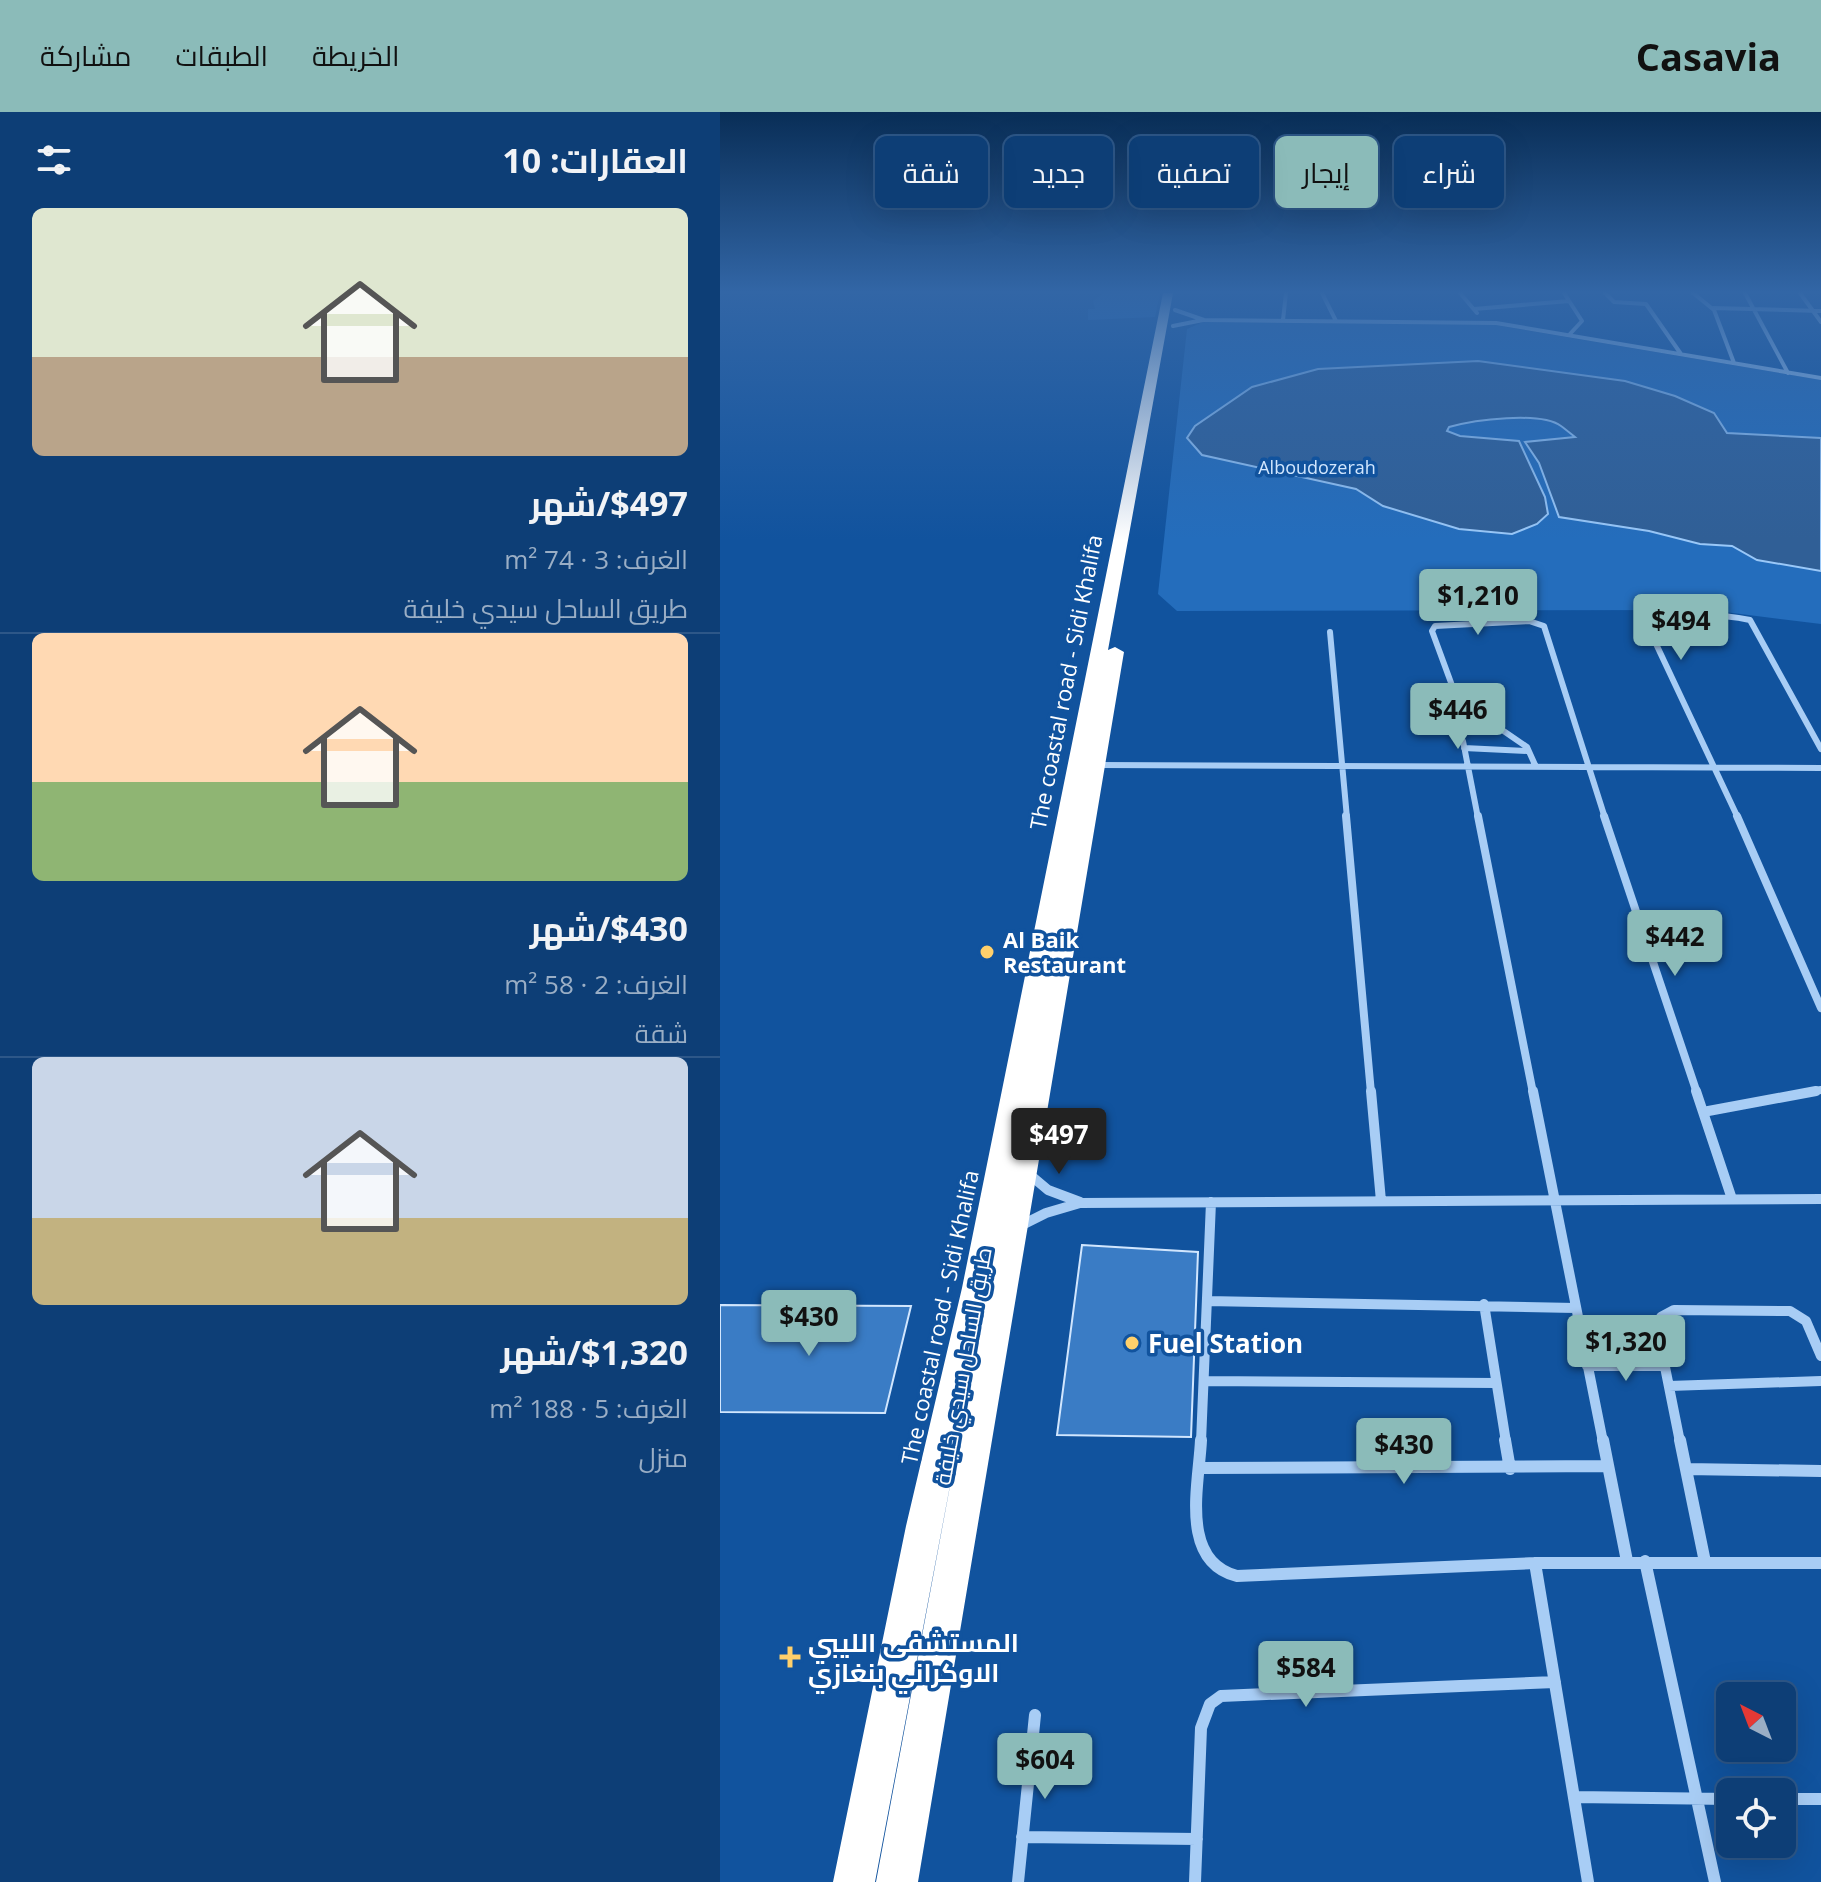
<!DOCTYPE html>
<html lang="ar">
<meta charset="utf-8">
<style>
body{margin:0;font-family:"Open Sans",Cairo,sans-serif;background:#1b497e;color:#f1f3f6;direction:rtl;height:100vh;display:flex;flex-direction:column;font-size:30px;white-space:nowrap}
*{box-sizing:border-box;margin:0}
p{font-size:26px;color:#9aaec5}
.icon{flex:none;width:44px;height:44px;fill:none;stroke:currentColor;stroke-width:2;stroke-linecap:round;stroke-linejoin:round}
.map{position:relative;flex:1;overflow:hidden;direction:ltr}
.sheet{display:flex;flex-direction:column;background:#0d3e76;width:720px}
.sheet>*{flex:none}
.hud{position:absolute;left:24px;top:24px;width:760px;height:72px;direction:rtl;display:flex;gap:16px}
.needle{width:52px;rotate:318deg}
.buttons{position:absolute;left:996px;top:1570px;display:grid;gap:16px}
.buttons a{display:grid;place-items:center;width:80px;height:80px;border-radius:12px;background:#0d3e76;box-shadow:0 8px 32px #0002,0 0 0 2px #2d5788;font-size:40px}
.price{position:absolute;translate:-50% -68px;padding:0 18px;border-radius:8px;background:#8bbbb9;color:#111;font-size:26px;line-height:52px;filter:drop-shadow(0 2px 4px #0008)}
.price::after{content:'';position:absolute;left:50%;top:48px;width:24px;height:18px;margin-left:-12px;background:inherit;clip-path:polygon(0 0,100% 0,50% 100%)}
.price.on{background:#222;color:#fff}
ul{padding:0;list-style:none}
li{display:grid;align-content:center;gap:16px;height:424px;padding:0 32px}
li+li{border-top:2px solid #2d5788}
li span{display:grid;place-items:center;height:248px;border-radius:12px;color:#555}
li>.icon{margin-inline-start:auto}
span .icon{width:144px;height:144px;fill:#fffc;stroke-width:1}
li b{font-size:34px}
h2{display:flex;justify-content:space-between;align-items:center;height:96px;padding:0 32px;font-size:34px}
.pill{padding:0 28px;border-radius:12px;background:#0d3e76;box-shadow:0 8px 32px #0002,0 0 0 2px #2d5788;font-size:28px;line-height:72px}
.pill.on{background:#8bbbb9;color:#111}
header{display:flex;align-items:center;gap:48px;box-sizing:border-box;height:112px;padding:0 40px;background:#8bbbb9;color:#111}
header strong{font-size:38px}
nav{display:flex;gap:44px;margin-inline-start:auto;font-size:28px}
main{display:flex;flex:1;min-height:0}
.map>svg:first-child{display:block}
.green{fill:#246dbc}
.water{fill:#305f96;stroke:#9ac8f8;stroke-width:2}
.building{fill:#3a7cc5;stroke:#d1e6fe;stroke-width:2}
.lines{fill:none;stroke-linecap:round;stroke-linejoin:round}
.street-far4{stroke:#a8cdf5;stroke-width:4}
.street-far3{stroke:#a8cdf5;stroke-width:6}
.street-far2{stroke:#a8cdf5;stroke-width:8}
.street-far1{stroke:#a8cdf5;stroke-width:10}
.street{stroke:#a8cdf5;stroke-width:12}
.highway{fill:#fff;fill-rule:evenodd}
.poi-dot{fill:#ffd06b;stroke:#11539e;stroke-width:3}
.labels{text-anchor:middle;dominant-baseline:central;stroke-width:7;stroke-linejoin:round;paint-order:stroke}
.far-park-label{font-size:18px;fill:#d1e6fe;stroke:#11539e}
.street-label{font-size:22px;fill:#fff;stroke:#11539e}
.poi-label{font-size:22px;font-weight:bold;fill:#fff;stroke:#11539e;text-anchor:start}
.near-poi-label{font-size:26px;font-weight:bold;fill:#fff;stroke:#11539e;text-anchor:start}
</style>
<header>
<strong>Casavia</strong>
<nav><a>الخريطة</a><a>الطبقات</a><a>مشاركة</a></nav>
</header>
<main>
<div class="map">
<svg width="1101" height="1770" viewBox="0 0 1101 1770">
<rect width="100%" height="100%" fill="#11539e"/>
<path class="green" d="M384 181H440L435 205 368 208V197H375L373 189Z
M483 210 775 213 1101 268V512L989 498 457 499 438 482 467 217Z"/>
<path class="water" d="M758 249 905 269 955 284 994 301 1007 321 1101 326V459L1037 448 1012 434 980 432 929 419 839 405 819 351 805 330 855 325C850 321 845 317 841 314 820 299 754 308 729 315L727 319 740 324 799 329 825 385 828 402 817 412 792 422 739 417 663 394 636 377 482 343 467 326 475 314 532 275 598 257Z"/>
<path class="building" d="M362 1133 478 1140 471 1325 337 1323Z
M0 1193 191 1194 165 1301 0 1300Z"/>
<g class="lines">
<path class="street-far4" d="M602 181 616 209
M740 181 757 201
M844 181 862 209 849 223
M885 181 894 190 926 192 961 242
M973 181 994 198 1014 251
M1025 181 1068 261
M1080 181 1101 210
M993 196 1101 199
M754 197 849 189
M455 198 484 208 776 211 1101 266
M563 208 566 181
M453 214 483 208"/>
<path class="street-far3" d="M610 520 627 706
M743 629 758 706
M744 636 807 639
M378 653 1101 656
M816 655 807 635 737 587 712 519 715 514 809 509 824 514 885 706
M1018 706 929 517C955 499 1000 502 1030 508L1101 637"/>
<path class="street-far2" d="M626 704 651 981
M758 704 813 981
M884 704 977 981
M1017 704 1101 896
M1085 981 1101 978"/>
<path class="street-far1" d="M651 979 661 1089
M813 979 883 1330
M976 979 1012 1087
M983 1000 1096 979
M309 1062 328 1078 360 1090
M302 1113 326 1101 360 1091 1101 1087
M487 1189 855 1196
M764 1192 786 1330
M867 1254H945
M484 1269 776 1271
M949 1274 1101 1269
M481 1330 491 1090
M960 1330 938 1220 941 1205 954 1198 1070 1199 1086 1209 1101 1244"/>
<path class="street" d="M481 1328C479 1372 459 1449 517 1464L815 1451H1101
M785 1328 790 1357
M883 1328 907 1449
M960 1328 985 1450
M480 1356 888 1354
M966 1357 1101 1359
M925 1449 995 1770
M815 1451 868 1770
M854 1685 1010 1687
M1062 1687H1101
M302 1725 477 1727
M298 1770 315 1603
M475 1770 481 1616 490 1592 501 1584 835 1570"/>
<path class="highway" d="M443 181H453L388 538 395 535 404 540 198 1770H156L239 1326 155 1770H113L186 1414 242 1176Z"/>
</g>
<linearGradient id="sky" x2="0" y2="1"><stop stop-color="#092e57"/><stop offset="0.42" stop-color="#3266a6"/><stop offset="1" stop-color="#3266a6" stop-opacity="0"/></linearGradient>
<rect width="1101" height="428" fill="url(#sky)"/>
<g class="poi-dot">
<circle cx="267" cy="840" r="8"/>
<circle cx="412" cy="1231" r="8"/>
<path d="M66 1533h8v8h8v8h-8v8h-8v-8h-8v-8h8z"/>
</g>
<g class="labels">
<g class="far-park-label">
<text x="597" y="355">Alboudozerah</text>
</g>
<g class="street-label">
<text transform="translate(345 570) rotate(-79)">The coastal road - Sidi Khalifa</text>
<text transform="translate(219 1205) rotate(-78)">The coastal road - Sidi Khalifa</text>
<text transform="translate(242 1254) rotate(-80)">طريق الساحل سيدي خليفة</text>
</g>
<g class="poi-label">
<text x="283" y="827">Al Baik<tspan x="283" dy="25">Restaurant</tspan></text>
</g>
<g class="near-poi-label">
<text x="428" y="1231">Fuel Station</text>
<text x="88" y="1530">المستشفى الليبي<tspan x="88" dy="30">الاوكراني بنغازي</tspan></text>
</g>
</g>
</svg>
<div class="buttons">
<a><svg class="needle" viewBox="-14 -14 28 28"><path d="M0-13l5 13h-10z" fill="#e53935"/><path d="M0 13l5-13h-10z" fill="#9aaec5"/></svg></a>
<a><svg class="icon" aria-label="locate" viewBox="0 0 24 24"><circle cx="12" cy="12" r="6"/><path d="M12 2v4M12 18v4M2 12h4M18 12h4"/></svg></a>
</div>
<b class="price" style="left:758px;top:525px">$1,210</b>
<b class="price" style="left:961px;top:550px">$494</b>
<b class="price" style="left:738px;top:639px">$446</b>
<b class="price" style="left:955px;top:866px">$442</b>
<b class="price on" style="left:339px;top:1064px">$497</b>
<b class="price" style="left:89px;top:1246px">$430</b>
<b class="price" style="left:906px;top:1271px">$1,320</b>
<b class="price" style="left:684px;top:1374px">$430</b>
<b class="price" style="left:586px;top:1597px">$584</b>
<b class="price" style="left:325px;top:1689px">$604</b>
<div class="hud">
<a class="pill">شراء</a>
<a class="pill on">إيجار</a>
<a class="pill">تصفية</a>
<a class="pill">جديد</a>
<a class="pill">شقة</a>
</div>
</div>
<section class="sheet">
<h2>العقارات: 10<svg class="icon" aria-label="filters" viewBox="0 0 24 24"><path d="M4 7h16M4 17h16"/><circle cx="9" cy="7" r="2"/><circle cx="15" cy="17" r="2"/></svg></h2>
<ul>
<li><span style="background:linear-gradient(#dfe7d0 60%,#b9a48a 0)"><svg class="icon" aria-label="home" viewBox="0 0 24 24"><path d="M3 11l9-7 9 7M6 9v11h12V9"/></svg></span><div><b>$497/شهر</b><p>الغرف: 3 · 74 m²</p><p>طريق الساحل سيدي خليفة</p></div></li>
<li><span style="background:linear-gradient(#ffd9b3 60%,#8fb573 0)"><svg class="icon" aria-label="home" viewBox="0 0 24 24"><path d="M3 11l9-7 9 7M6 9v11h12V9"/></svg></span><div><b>$430/شهر</b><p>الغرف: 2 · 58 m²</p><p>شقة</p></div></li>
<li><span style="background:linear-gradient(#c9d6e8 65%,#c2b280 0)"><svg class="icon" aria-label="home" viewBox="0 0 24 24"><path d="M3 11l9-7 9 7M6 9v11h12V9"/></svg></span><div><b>$1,320/شهر</b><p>الغرف: 5 · 188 m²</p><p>منزل</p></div></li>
</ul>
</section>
</main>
